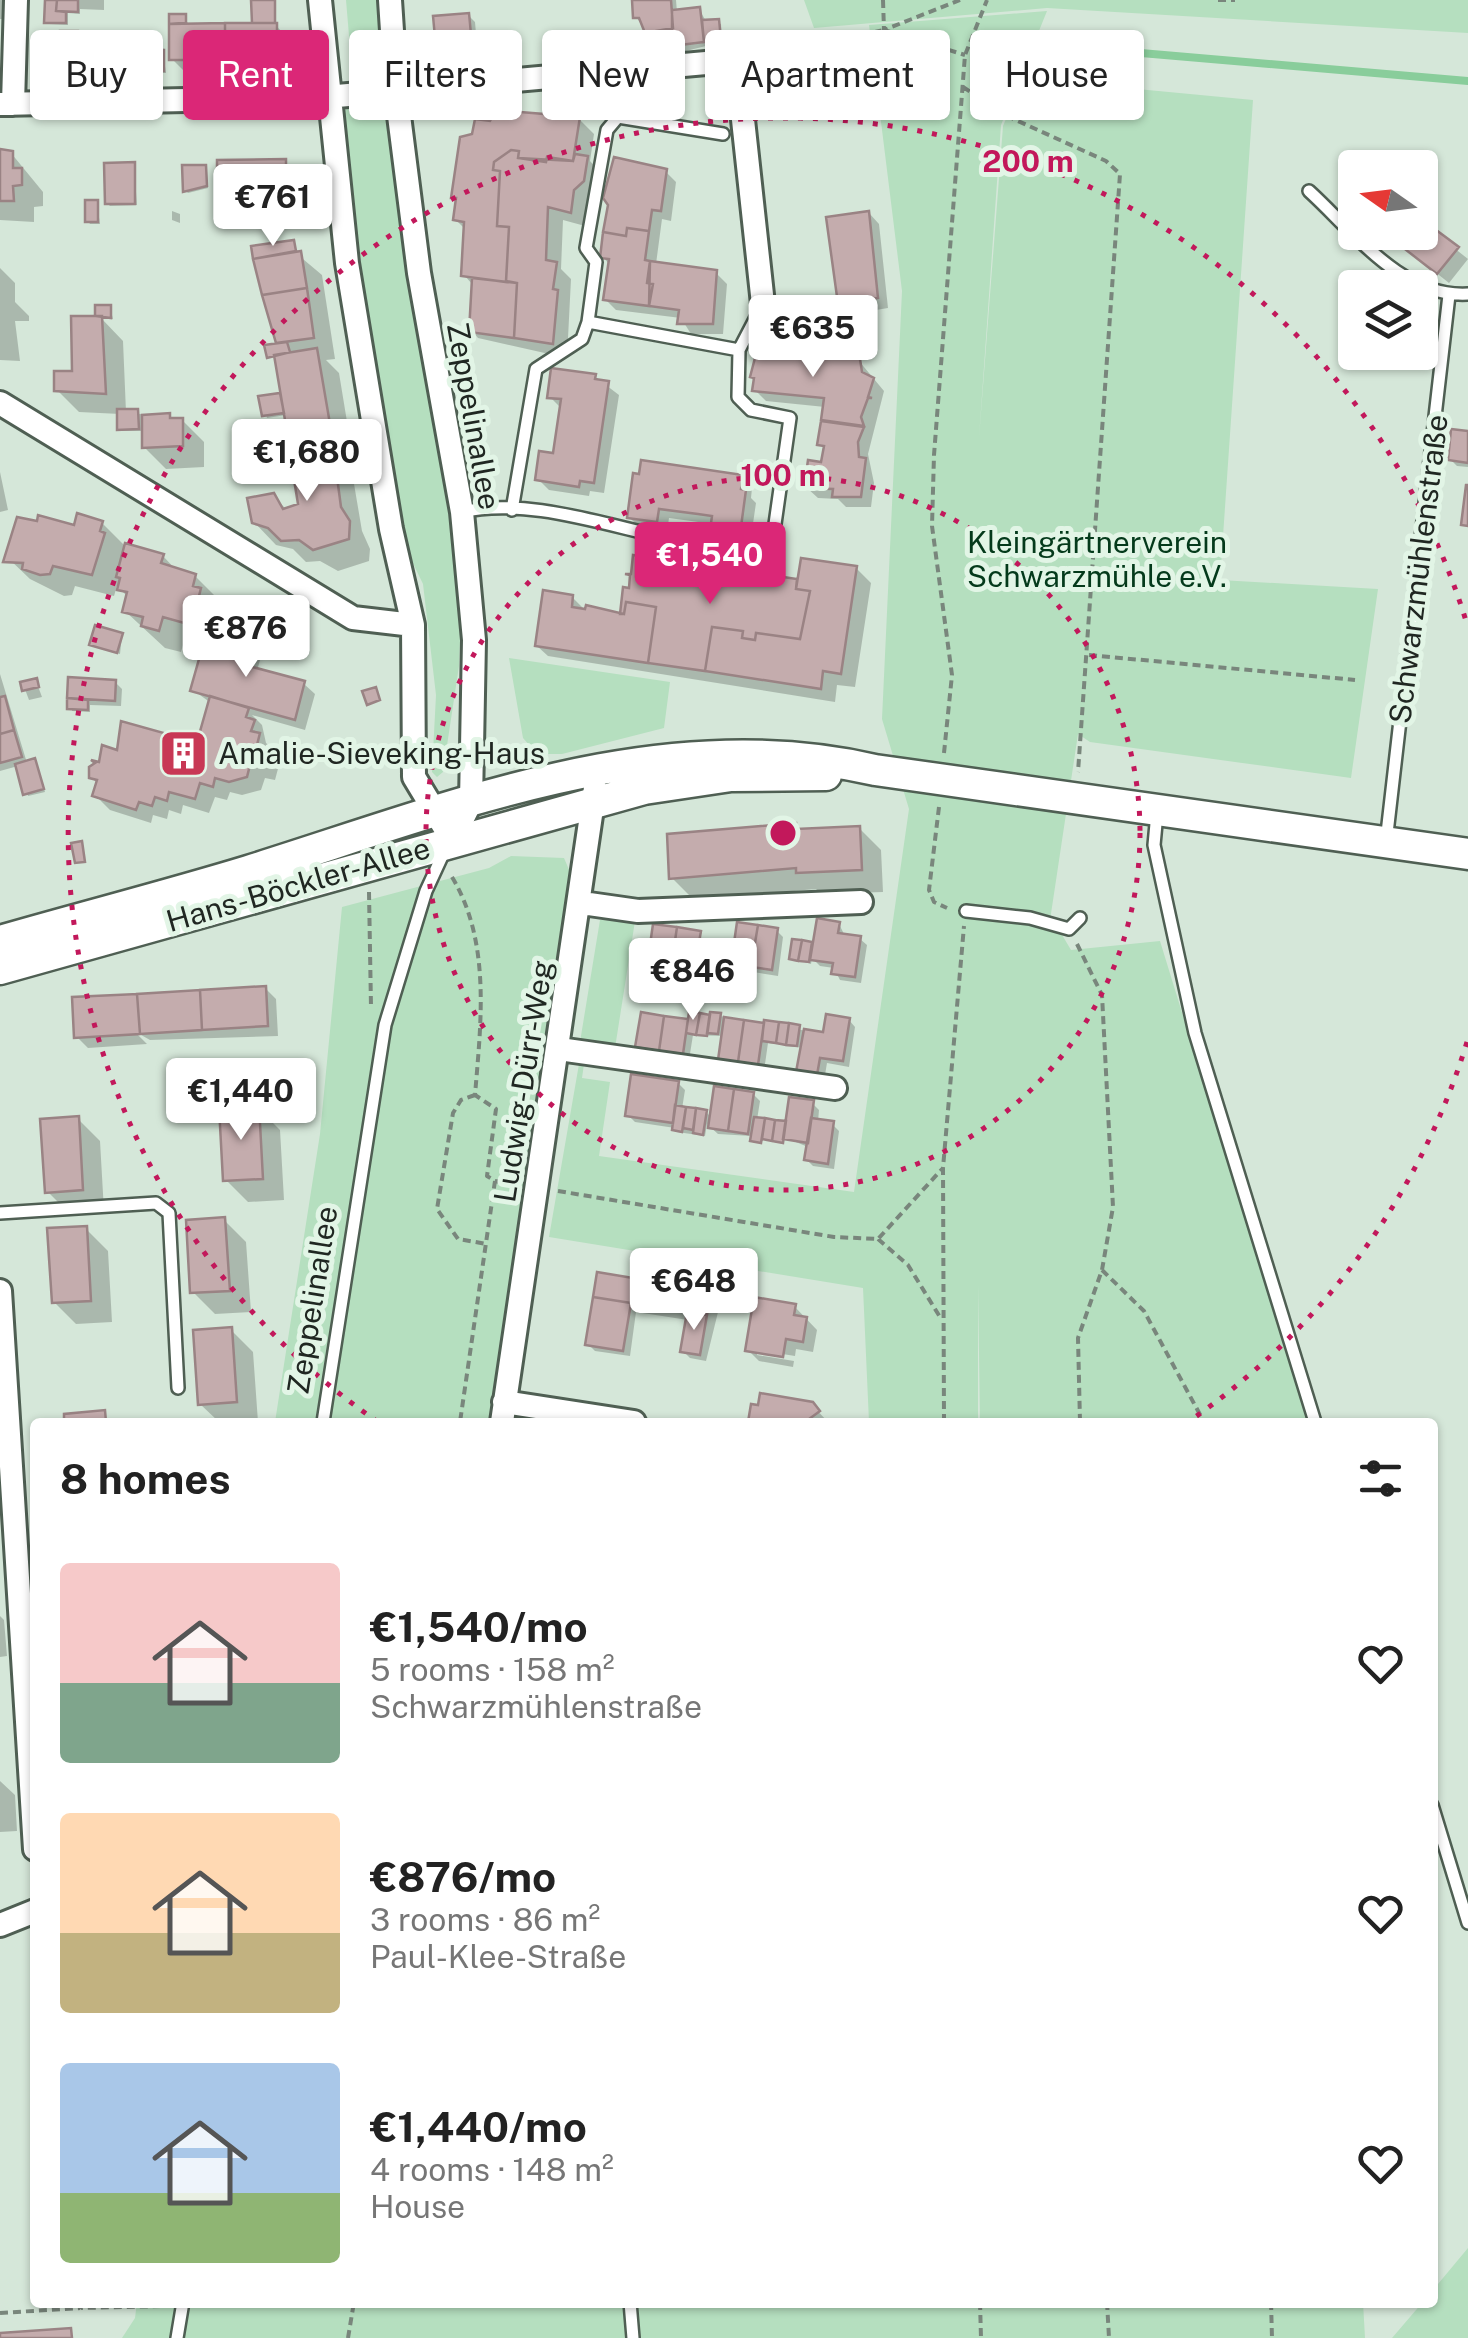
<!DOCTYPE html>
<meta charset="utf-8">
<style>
body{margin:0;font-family:"Public Sans",sans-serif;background:#f6f6f6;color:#222;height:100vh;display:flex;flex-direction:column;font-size:38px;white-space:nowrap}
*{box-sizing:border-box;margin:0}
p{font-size:32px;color:#767676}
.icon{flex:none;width:55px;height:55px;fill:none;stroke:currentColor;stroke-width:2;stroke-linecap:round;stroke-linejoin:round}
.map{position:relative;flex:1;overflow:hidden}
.sheet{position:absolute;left:30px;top:1418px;width:1408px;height:890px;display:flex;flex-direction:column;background:#fff;border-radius:10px;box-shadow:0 2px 8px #0004}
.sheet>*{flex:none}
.guide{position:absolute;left:30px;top:30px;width:1410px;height:90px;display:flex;gap:20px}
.needle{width:65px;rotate:284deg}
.controls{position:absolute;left:1338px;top:150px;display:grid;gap:20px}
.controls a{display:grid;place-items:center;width:100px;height:100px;border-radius:10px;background:#fff;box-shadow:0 2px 8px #0004;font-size:50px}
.price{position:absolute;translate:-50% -85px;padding:0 22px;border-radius:10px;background:#fff;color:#222;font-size:32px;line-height:65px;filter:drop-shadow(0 2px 5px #0008)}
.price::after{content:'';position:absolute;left:50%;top:60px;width:30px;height:22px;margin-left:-15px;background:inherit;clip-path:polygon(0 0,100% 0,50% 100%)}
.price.selected{background:#db2777;color:#fff}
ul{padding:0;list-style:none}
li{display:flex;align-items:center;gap:30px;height:250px;padding:0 30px}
li span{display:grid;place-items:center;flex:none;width:280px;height:200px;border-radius:10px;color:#555}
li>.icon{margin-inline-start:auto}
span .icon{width:120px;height:120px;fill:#fffc;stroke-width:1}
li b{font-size:42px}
h2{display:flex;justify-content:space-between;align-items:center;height:120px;padding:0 30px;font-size:42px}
.tag{padding:0 35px;border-radius:10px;background:#fff;box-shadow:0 2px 8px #0004;font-size:35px;line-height:90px}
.tag.selected{background:#db2777;color:#fff}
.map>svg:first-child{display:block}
.green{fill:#b5dfbf}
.shadow{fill:#0003}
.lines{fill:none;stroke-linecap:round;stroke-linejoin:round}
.stream{stroke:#89cd9b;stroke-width:8}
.building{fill:#c4acad;stroke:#9a8384;stroke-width:2.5}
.lane-casing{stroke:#4f5f53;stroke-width:16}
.street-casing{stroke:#4f5f53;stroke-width:28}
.secondary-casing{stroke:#4f5f53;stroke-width:35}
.path{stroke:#79867c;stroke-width:4;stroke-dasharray:8 5;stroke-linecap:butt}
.lane{stroke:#fff;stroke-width:11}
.street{stroke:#fff;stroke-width:22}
.secondary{stroke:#fff;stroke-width:30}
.ring{fill:none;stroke:#c2185b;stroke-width:5;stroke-dasharray:5 10}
.labels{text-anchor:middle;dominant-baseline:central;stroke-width:10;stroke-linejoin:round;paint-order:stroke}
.street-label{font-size:30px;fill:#202722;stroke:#e2f5e6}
.park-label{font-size:30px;fill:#043a1b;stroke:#e2f5e6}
.poi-label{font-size:30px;fill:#202722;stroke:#e2f5e6;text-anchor:start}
.centre{fill:#c2185b;stroke:#e2f5e6;stroke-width:5}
.ring-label{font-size:30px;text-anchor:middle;font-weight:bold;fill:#c2185b;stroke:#e2f5e6;stroke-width:10;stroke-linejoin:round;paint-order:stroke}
</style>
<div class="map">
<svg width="1468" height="2338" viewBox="0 0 1468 2338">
<rect width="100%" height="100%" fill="#d5e7d9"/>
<path class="green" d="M346 0H384L383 76 462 593 459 666 443 772 437 777 432 772 436 695 423 584 396 528 328 96 354 95Z
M804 0H1468V33L1047 8 814 28Z
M1047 11 1001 125 979 438 1003 126 1020 85 1053 81 1253 100 1220 580 1378 589 1351 778 1090 742 1078 734 1049 927 1058 928 1071 950 1160 941 1308 1422H980L978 1284V1422H869L863 1288 549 1237 579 1064H584L582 1078 610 1082 599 1156 854 1192 909 809 882 719 902 291 869 25Z
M509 658 670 682 664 728 562 754H537L523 738Z
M511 856 564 858 573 879 492 1422H275L320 1134 342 907 489 868Z
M600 920 635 921 615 1048 580 1042Z
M1468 2248V2338H1392L1422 2303 1432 2302 1433 2290Z
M137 2302H1363L1365 2338H122L135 2318Z"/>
<path class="shadow" d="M0 0H4V19H0Z
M60 0H104V10L80 9V14L68 13V25L49 24 47 22Z
M254 0 276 2V26L298 47V80L194 81 172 59 258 25Z
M634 0H681H676L677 12 699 9 707 23 721 24 722 42 682 52 675 45 674 35 654 39 636 17Z
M468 15 475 22 478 56 514 53 521 60 522 76 462 63 446 64 439 57Z
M63 33 95 39 100 100 58 101 36 79 63 43Z
M163 52 166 73H151L148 70Z
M0 67 4 71V102H0Z
M579 119 594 134 590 161 601 173 598 196 588 205 585 226 563 220 561 269 571 279 567 358 478 338 472 331 473 285 464 275 466 230 455 219 458 201 454 197Z
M0 153H11L43 192V206L34 207V222L0 220Z
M285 162 298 187 299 217H269L262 203 227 208 220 201Z
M134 165 137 205 110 206 107 203Z
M205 167 208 188 188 193 185 190Z
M666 172 676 182 671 221 662 219 656 264 716 273 727 284 723 334H691L681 318 616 310 605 299 610 265 603 257Z
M97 203 100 224H90L88 221Z
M172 211 180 214V223L172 220Z
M869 213 879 224 888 308 852 314 841 303Z
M1420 221 1468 259 1449 283 1385 232H1420Z
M294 242 297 254 322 275 335 359 326 360 339 373 351 446 329 450 352 472 362 531 370 549 369 561 338 571 320 561 306 562 293 549 276 545 254 522 273 496 287 510 301 505 311 453 302 444H284L289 433 286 415 267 418 261 398 283 395 277 358 269 357 280 345 268 318 254 248Z
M0 268 15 283V302L29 316V321H15L20 361 0 360Z
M110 307 113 319 101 318 123 341 126 412 182 420 204 442V467L166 469 144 447 145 431H122L120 414 79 412 57 390 74 373 97 319Z
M788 345 798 355 859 361 884 391 868 454 874 483 871 507H846L838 499 818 498 807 488 823 465 825 450 820 444 825 407 766 401 755 390 752 376Z
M594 376 619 395 604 493 590 491 589 496 549 490 538 479 555 455 562 409 550 397Z
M1468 433V467L1457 466 1450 459Z
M0 472 8 510 0 512Z
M741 477 752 488 751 498 756 503 750 544 723 540 713 524 669 518 667 532 640 528 629 517Z
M102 523 124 545 163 556 177 571 195 576 217 598 215 606 222 613 219 625 211 623 205 643 185 638 181 652 165 648 125 611 128 597 117 586 114 596 75 586 72 595 64 596 30 579 7 557 75 528Z
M635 558 799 582 856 568 871 583 855 687 837 685 835 702 548 656 537 646 572 597 587 612 626 617Z
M122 635 120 654 94 647Z
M252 638 263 649 257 671 304 684 315 694 305 730 252 715 262 725 266 743 274 750 272 757 279 765 275 780 265 778 261 790 242 795 230 792 227 800 215 797 209 813 183 805 181 814 169 810 167 819 153 815 151 823 110 810 95 795 98 784 92 778 106 749 119 753 170 737 189 749 199 745 211 703 193 690 221 660Z
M0 674 27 763 37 764 45 792 28 796 18 766 0 771Z
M70 680 115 682 122 689 121 706 90 705V712L72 711Z
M36 681 42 697 29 700 23 684Z
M859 828 881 850 883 892 821 894 816 889 694 900 672 878 733 829Z
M839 924 845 936 860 939 867 945 861 983 840 980 834 968 820 966 812 958 811 964 792 958 811 944 815 948Z
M777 931 783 937 778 976 741 970 734 964Z
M699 933 709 955 707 975 658 965 651 958Z
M265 988 276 999 278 1036 150 1040 134 1031 147 1044 88 1048 77 1037Z
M643 1015 690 1022 720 1016 825 1034 849 1020 855 1027 849 1067 827 1063 824 1081 806 1078 803 1048 768 1043 764 1071 728 1066 721 1059 724 1036 693 1035 689 1060 645 1053 638 1047Z
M678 1083 685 1090 682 1109 706 1112 712 1118 753 1094 760 1101 757 1120 785 1124 812 1103 819 1110 818 1122 832 1124 839 1131 834 1169 813 1166 806 1159 808 1147 786 1138 718 1134 707 1124 705 1136 677 1132 675 1128 635 1122 628 1115Z
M258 1108 280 1130 284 1200 248 1202 226 1180Z
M78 1119 100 1141 104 1211 70 1214 48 1192Z
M224 1220 246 1242 251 1312 215 1314 193 1292Z
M86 1229 108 1251 112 1322 76 1324 54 1302Z
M599 1275 710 1293 720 1304 706 1361 690 1358 683 1351 688 1320 636 1312 630 1356 595 1351 588 1344Z
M794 1306 817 1330 813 1352 796 1349 795 1356 757 1350V1355L794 1361 793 1367 759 1361 748 1350Z
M231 1330 253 1352 258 1422H219L200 1404Z
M812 1405 828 1422H750L753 1407Z
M0 1616 4 1620 7 1656 0 1657Z
M0 1781 15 1795 17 1831 0 1832Z
M1432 1886 1437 1962H1432Z"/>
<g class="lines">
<path class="stream" d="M1036 44 1468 81"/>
</g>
<path class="building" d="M45 0H57L56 11 66 12V23H44Z
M57 0H78V12L56 11Z
M251 0H275V23H252Z
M632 0H671L673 28 645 33 639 18H633Z
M700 7 704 42 672 46V10Z
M469 13 473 56 437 59 433 16Z
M169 14H186V23L169 24Z
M719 19 721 40 704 42 702 20Z
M225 23H277V59L225 60Z
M225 23V60H169V24Z
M60 31H78L79 79 33 80 34 40H60Z
M78 34H93V55H79Z
M146 49 164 50V71H146Z
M515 50 517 70 461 75 459 57Z
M496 110 580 117 573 161 518 158 519 151 511 150 494 162 493 170 500 171 497 226 509 227 506 282 461 276 464 222 453 220 456 198H451L460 137 472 134 475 119 490 121Z
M0 149 13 151V168H22V185L13 186 14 201H0Z
M511 150 519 151 518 158 546 162 547 157 573 161 575 154 588 156 584 181 574 190 571 213 548 207 546 260 557 262 553 289 558 290 553 344 514 338 517 283 506 281 509 227 497 226 500 171 493 170 494 162Z
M614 157 667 169 661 211 652 210 649 231 627 228 626 236 603 232 608 205 603 198Z
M286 159V177H292L293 211H259V196L217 202V160Z
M135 162V204H105L104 163Z
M182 165H206L207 186 183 192Z
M85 200H98V222H85Z
M869 211 878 298 838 304 826 217Z
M1420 218 1459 247 1437 274 1383 232H1420Z
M627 228 649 231 645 260 650 261 647 283 653 284 649 306 603 300 609 259 600 258 603 232 626 236Z
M294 240 296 251 253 259 251 246Z
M301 251 307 288 262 295 253 259Z
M650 261 717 270 713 324H677L679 310 649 306Z
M472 278 517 283 514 338 469 332Z
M307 288 314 338 276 343 262 295Z
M95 305H111V318L95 316Z
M71 316H102L106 394 54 391V371H72Z
M761 335 789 343 790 339 788 352 860 359 862 372 874 378 868 397 872 398H868L861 417 864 426 821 420 824 398 752 391 754 378 750 377Z
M287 342 290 352 267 358 264 345Z
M317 348 330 424 287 432 274 355Z
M551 368 596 374 595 379 609 381 594 483 580 481 579 487 535 480 539 451 553 453 561 399 547 398Z
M280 393 284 413 262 416 258 396Z
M117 409H138L139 429 117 430Z
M170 413V418H183V446L142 448V415Z
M821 421 864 427 858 442 859 457 866 458 861 497H832L833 489 804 488 808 460 821 462 824 446 817 445Z
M307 429 308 440 281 445 279 432Z
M1451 429 1468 431V463L1448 460Z
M333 447 341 507 350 521 349 539 313 550 299 540 281 541 268 528 252 523 247 498 274 493 283 509 298 504 290 455Z
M641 460 743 475 741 489 746 490 740 534 710 530 712 516 698 514 659 509 657 522 627 518 633 473 639 474Z
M1466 485H1468V526L1461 525Z
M77 513 103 521 100 531 105 533 92 575 53 566 50 574 40 575 22 569 23 563 3 562 17 517 37 521 38 515 74 525Z
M125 543 164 554 161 563 196 574 193 586 201 588 197 604 189 602 184 623 163 617 159 631 141 626 143 617 122 612 127 592 117 590 120 578 116 577Z
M633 555 797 579 796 589 810 591 800 639 756 633 755 640 742 638 743 631 712 627 705 671 648 663 656 607 626 602 624 614H620L623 587 629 588 630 575 625 574H631Z
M801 558 857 566 841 674 823 671 821 689 705 671 712 627 743 631 742 638 755 640 756 633 800 639 810 591 796 589Z
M543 590 573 595 572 607 585 609 586 605 624 614 626 602 656 607 648 663 535 646Z
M95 625 123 633 117 653 89 645Z
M227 628 253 636 245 665 305 681 295 720 190 691 201 652 219 657Z
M68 677 116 680 115 701 67 698Z
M37 678 39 687 22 691 20 682Z
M376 687 380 700 367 705 362 691Z
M5 696 14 730 0 734V697Z
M210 696 249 708 246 717 255 720 251 731 260 733 257 745 266 748 260 767 250 765 247 777 229 782 215 778 213 787 200 783 195 799 169 792 167 801 155 797 152 806 139 802 136 810 92 796 97 780 89 778V767L95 763 91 760 99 762 102 745 117 750 121 721 171 735 169 741 182 738 187 746 189 740 197 742Z
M67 698 88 700V710L67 709Z
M14 730 22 757 0 763V734Z
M35 758 44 789 23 795 15 764Z
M796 823V829L860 826 862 870 796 873V868L669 879 667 834Z
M82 841 85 862 75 863 71 843Z
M817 918 840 922 838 933 861 936 855 977 831 974 833 963 810 960Z
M737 922 758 925 751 967 731 964Z
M653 924 677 927 672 962 648 959Z
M758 925 778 928 772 970 751 967Z
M677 927 701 931 695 966 672 962Z
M792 939 802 940 798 961 789 959Z
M802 940 812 942 809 962 798 961Z
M698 948 708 950 705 974 695 972Z
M266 986 268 1026 202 1030 200 990Z
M200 990 202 1030 140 1034 137 994Z
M137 994 140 1034 74 1038 72 997Z
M641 1012 664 1016 659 1051 635 1047Z
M689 1012 700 1013 696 1035 686 1033Z
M710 1012 721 1013 718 1034 707 1033Z
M700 1013 710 1015 707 1036 696 1035Z
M826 1014 850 1018 843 1061 820 1058 817 1075 796 1072 804 1029 823 1032Z
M664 1016 688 1019 683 1054 659 1051Z
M724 1017 744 1020 738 1062 718 1060Z
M744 1020 764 1023 758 1065 738 1062Z
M764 1020 779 1022 776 1043 762 1041Z
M779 1022 789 1023 786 1045 776 1043Z
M789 1023 800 1025 797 1046 786 1045Z
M631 1074 679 1081 673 1123 625 1116Z
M714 1086 734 1089 728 1131 708 1128Z
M734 1089 754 1092 748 1134 728 1131Z
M789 1097 814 1100 808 1143 783 1139Z
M259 1105 263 1179 223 1181 219 1107Z
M675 1105 686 1107 682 1132 672 1130Z
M686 1107 696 1108 693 1130 683 1128Z
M696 1108 707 1110 703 1135 693 1133Z
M79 1116 83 1190 45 1193 40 1119Z
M754 1117 765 1118 761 1143 750 1141Z
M765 1118 775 1120 772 1141 762 1139Z
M811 1118 834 1121 828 1164 804 1160Z
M775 1120 786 1121 783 1143 772 1141Z
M225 1217 230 1291 190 1293 186 1220Z
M87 1226 91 1301 52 1303 47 1228Z
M597 1272 711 1291 707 1315 593 1297Z
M593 1297 631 1303 623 1351 585 1345Z
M754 1297 796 1304 794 1315 807 1317 803 1342 786 1339 783 1357 745 1351Z
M687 1312 707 1315 700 1355 680 1352Z
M232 1327 237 1402 198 1405 193 1330Z
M760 1393 813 1402 820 1411 805 1422H748L751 1404 758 1405Z
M105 1410 106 1422H64V1414Z
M71 2328 72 2338H0V2333Z"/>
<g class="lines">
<defs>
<path id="lane" d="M723 134 618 117 607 130 586 248 596 262 588 322 739 350
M1309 191C1354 232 1402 298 1468 294
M512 510 536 369 582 339 588 322
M462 512C532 495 623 532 693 543 707 545 726 551 740 549 753 546 764 539 774 531L790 418 751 410 738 397 739 350 763 304
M1157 813 1154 845 1195 1033 1315 1422
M1386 842 1449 295
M966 911 1030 918 1069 929 1080 918
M0 1213 156 1203 169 1213 178 1388
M323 1422 385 1025 426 891 444 852
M1432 1805 1468 1923
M630 2302 633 2338
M177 2338 183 2302"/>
<path id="street" d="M320 0 347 263 391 529 413 625 414 777 452 840 471 802 474 640 462 512 419 273 396 92 390 0
M0 104 326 97 706 63 728 69 740 92 763 304
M13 104 16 0
M0 403 353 618 413 625
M582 903 638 911 861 902
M559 1049 835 1088
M0 1291 35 1849
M504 1402 634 1422
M502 1422 595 788
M0 1925 35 1911"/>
<path id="secondary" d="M0 941C83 917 166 896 248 871 450 808 661 720 875 770L1468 854
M0 969 644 789 731 776 826 775"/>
</defs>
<use href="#lane" class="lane-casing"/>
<use href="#street" class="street-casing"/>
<use href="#secondary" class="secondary-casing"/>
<path class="path" d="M883 0 884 30 960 0
M1218 0H1235
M747 61 884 30 965 55
M963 87 1007 116 1106 161 1120 174 1078 772
M1089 655 1355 680
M944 753 952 675 932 526 934 455 965 55 987 0
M939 807 929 890 934 902 947 908
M452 877C491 942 481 1022 475 1095L496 1109 487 1176 495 1181 460 1422
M369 892 371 1007
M1077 944 1102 995 1113 1207 1102 1270 1078 1338 1080 1422
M475 1095 461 1100 453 1113 437 1209 458 1239 487 1244
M495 1181 514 1184
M558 1191 834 1237 878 1239 943 1168
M878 1239 908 1265 940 1317
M1102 1270 1144 1311 1204 1422
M944 1422 943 1168 964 926
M78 2302 82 2308 163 2306
M980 2302 981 2338
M1107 2302 1109 2338
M1271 2302 1272 2338
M0 2313 80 2308
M348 2338 354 2302"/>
<use href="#lane" class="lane"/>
<use href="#street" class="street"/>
<use href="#secondary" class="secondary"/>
</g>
<g class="ring">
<circle cx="783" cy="833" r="357"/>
<path d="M1467 1042A715 715 0 0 1 1188 1422M378 1422A715 715 0 1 1 1467 624"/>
</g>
<defs>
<symbol id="building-square" viewBox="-11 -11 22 22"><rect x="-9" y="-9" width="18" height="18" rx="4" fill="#c83855" stroke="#e2f5e6"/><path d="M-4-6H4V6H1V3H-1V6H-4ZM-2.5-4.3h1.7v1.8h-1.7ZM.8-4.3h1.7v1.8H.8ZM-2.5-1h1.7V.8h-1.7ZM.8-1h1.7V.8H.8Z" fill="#fff"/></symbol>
</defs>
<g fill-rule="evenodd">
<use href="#building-square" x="156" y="726" width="55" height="55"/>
</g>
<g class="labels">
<g class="street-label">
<text transform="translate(474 416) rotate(80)">Zeppelinallee</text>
<text transform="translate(1418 569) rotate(-83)">Schwarzmühlenstraße</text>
<text transform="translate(298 884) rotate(-16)">Hans-Böckler-Allee</text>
<text transform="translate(523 1081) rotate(-81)">Ludwig-Dürr-Weg</text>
<text transform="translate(312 1300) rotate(-81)">Zeppelinallee</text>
</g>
<g class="park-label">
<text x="1097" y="542">Kleingärtnerverein<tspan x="1097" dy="34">Schwarzmühle e.V.</tspan></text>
</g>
<g class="poi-label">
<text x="218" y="753">Amalie-Sieveking-Haus</text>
</g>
</g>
<circle cx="783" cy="833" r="15" class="centre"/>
<g class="ring-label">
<text x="1028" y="172">200 m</text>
<text x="783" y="486">100 m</text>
</g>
</svg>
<div class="controls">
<a><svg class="needle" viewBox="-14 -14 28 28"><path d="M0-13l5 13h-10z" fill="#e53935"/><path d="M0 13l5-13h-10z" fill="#767676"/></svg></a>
<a><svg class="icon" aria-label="layers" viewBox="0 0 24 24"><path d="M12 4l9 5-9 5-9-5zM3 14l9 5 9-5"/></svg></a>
</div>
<b class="price" style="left:273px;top:249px">€761</b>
<b class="price" style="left:813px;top:380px">€635</b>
<b class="price" style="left:307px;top:504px">€1,680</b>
<b class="price selected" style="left:710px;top:607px">€1,540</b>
<b class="price" style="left:246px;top:680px">€876</b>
<b class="price" style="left:693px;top:1023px">€846</b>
<b class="price" style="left:241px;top:1143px">€1,440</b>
<b class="price" style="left:694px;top:1333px">€648</b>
<div class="guide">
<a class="tag">Buy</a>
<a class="tag selected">Rent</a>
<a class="tag">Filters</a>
<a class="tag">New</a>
<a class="tag">Apartment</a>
<a class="tag">House</a>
</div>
<section class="sheet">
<h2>8 homes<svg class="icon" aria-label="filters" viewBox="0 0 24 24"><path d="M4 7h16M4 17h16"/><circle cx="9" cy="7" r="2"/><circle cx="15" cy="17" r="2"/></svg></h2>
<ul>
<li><span style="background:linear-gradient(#f6c9c9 60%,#7fa58c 0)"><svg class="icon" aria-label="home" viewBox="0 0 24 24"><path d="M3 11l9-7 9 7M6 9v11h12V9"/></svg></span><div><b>€1,540/mo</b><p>5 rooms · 158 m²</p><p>Schwarzmühlenstraße</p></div><svg class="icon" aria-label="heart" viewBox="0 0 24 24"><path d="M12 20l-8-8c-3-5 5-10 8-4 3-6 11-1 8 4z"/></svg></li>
<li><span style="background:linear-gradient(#ffd9b3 60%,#c2b280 0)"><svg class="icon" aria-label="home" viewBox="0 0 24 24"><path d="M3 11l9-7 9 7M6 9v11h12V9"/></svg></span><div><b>€876/mo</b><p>3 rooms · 86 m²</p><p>Paul-Klee-Straße</p></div><svg class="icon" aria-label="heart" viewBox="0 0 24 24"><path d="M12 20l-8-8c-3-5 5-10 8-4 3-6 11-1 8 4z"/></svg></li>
<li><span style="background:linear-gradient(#a9c7e8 65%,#8fb573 0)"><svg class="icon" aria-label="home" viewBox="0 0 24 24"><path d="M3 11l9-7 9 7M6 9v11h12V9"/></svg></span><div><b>€1,440/mo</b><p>4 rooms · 148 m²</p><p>House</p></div><svg class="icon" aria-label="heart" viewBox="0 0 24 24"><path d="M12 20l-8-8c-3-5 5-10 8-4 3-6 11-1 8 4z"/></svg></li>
</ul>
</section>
</div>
